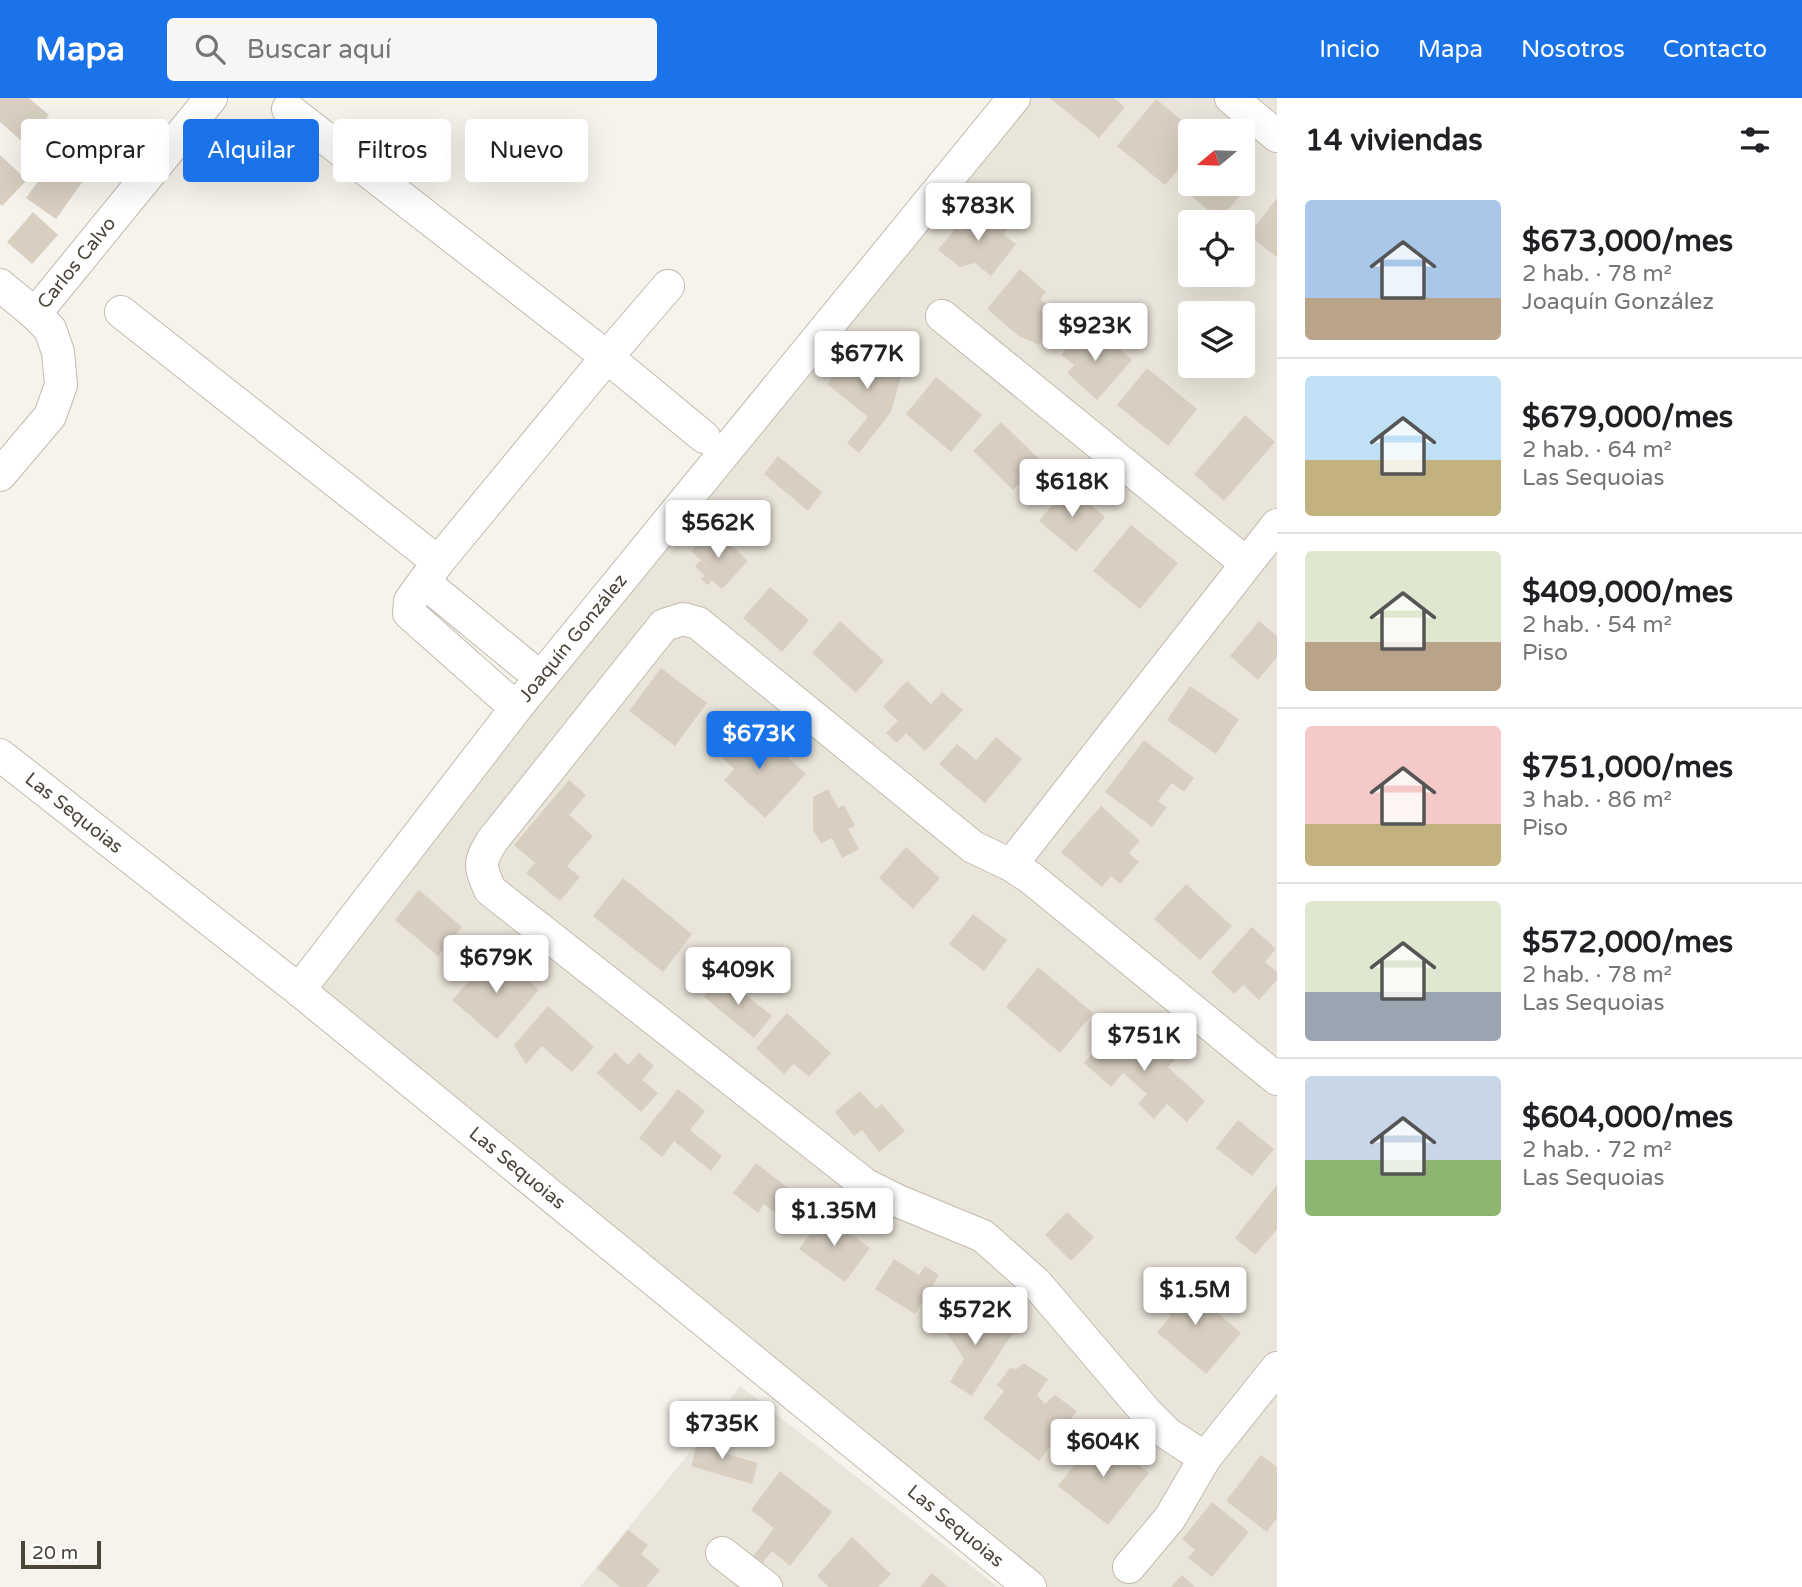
<!DOCTYPE html>
<html lang="es">
<meta charset="utf-8">
<style>
body{margin:0;font-family:"Varela Round",sans-serif;background:#f6f6f6;color:#202124;height:100vh;display:flex;flex-direction:column;font-size:26px;white-space:nowrap}
*{box-sizing:border-box;margin:0}
p{font-size:23px;color:#757577}
.icon{flex:none;width:38px;height:38px;fill:none;stroke:currentColor;stroke-width:2;stroke-linecap:round;stroke-linejoin:round}
.map{position:relative;flex:1;overflow:hidden}
.drawer{display:flex;flex-direction:column;background:#fff;width:525px}
.drawer>*{flex:none}
.guide{position:absolute;left:21px;top:21px;width:665px;height:63px;display:flex;gap:14px}
.needle{width:46px;rotate:251deg}
.fabs{position:absolute;left:1178px;top:21px;display:grid;gap:14px}
.fabs a{display:grid;place-items:center;width:77px;height:77px;border-radius:7px;background:#fff;box-shadow:0 7px 28px #0002;font-size:35px}
.scale{position:absolute;left:21px;bottom:18px;width:80px;box-sizing:border-box;padding-left:7px;border:4px solid #4b4439;border-top:0;font-size:19px;line-height:24px;white-space:nowrap;color:#4b4439;-webkit-text-stroke:5px #fff;paint-order:stroke}
.price{position:absolute;translate:-50% -60px;padding:0 16px;border-radius:7px;background:#fff;color:#222;font-size:23px;line-height:46px;filter:drop-shadow(0 2px 4px #0008)}
.price::after{content:'';position:absolute;left:50%;top:42px;width:21px;height:16px;margin-left:-10px;background:inherit;clip-path:polygon(0 0,100% 0,50% 100%)}
.price.on{background:#1a73e8;color:#fff}
ul{padding:0;list-style:none}
li{display:flex;align-items:center;gap:21px;height:175px;padding:0 28px}
li+li{border-top:2px solid #e0e0e0}
li span{display:grid;place-items:center;flex:none;width:196px;height:140px;border-radius:7px;color:#555}
li>.icon{margin-inline-start:auto}
span .icon{width:84px;height:84px;fill:#fffc;stroke-width:1}
li b{font-size:30px}
h2{display:flex;justify-content:space-between;align-items:center;height:84px;padding:0 28px;font-size:30px}
.chip{padding:0 24px;border-radius:7px;background:#fff;box-shadow:0 7px 28px #0002;font-size:24px;line-height:63px}
.chip.on{background:#1a73e8;color:#fff}
header{display:flex;align-items:center;gap:42px;box-sizing:border-box;height:98px;padding:0 35px;background:#1a73e8;color:#fff}
header strong{font-size:33px}
nav{display:flex;gap:38px;margin-inline-start:auto;font-size:24px}
.search{width:490px;height:63px;background:#f6f6f6;display:flex;align-items:center;gap:18px;box-sizing:border-box;padding:0 24px;border-radius:7px;color:#757577;font-size:26px}
main{display:flex;flex:1;min-height:0}
.map>svg:first-child{display:block}
.residential{fill:#eae5da;fill-rule:evenodd}
.building{fill:#d8cfc1}
.lines{fill:none;stroke-linecap:round;stroke-linejoin:round}
.minor-casing{stroke:#c2bbae;stroke-width:34}
.minor{stroke:#fff;stroke-width:32}
.labels{text-anchor:middle;dominant-baseline:central;stroke-width:6;stroke-linejoin:round;paint-order:stroke}
.street-label{font-size:19px;fill:#4b4439;stroke:#fff}
</style>
<header>
<strong>Mapa</strong>
<div class="search"><svg class="icon" aria-label="search" viewBox="0 0 24 24"><circle cx="10" cy="10" r="6"/><path d="M15 15l6 6"/></svg>Buscar aquí</div>
<nav><a>Inicio</a><a>Mapa</a><a>Nosotros</a><a>Contacto</a></nav>
</header>
<main>
<div class="map">
<svg width="1277" height="1489" viewBox="0 0 1277 1489">
<rect width="100%" height="100%" fill="#f6f3ec"/>
<path class="residential" d="M1014 0H1277V1489H1030L299 892ZM1190 33H1242V86H1190ZM1190 124H1242V177H1190ZM1190 215H1242V268H1190Z
M740 1288 998 1489H580L707 1333Z"/>
<path class="building" d="M0 0H29L49 17 25 46 0 24Z
M1050 0H1114L1125 9 1099 40Z
M1156 1 1194 33H1190V57L1165 87 1117 48Z
M71 37 101 58 56 121 26 100Z
M0 57 27 82 2 108 0 106Z
M1190 83V86H1242V84L1247 88 1220 122 1183 91Z
M1277 100V159L1248 137Z
M970 112 1008 128 1004 137 1016 146 991 178 975 165 960 169 938 152Z
M33 114 58 137 32 166 7 144Z
M1020 171 1046 194 1040 201 1062 220 1039 247 1019 238 987 211Z
M1082 232 1098 246 1105 238 1132 262 1097 302 1067 275 1074 267 1061 257Z
M860 245 901 279 891 314 859 355 847 345 868 319 827 286Z
M1147 270 1197 311 1168 348 1117 307Z
M936 279 982 317 951 354 906 316Z
M1245 317 1275 344 1224 403 1194 376Z
M1001 324 1041 363 1013 392 973 353Z
M778 358 822 394 808 413 764 376Z
M1068 388 1105 419 1076 454 1039 423Z
M1131 427 1178 465 1140 511 1093 473Z
M709 434 716 440 721 438 748 463 722 491 712 482 708 487 701 481 705 478 695 468 701 462 691 453Z
M770 489 809 522 782 554 743 520Z
M840 523 884 563 856 595 812 555Z
M1259 523 1277 538V559L1258 582 1230 558Z
M661 570 707 605 675 648 629 613Z
M907 583 931 606 942 594 963 612 925 653 906 635 897 645 886 635 898 623 883 609Z
M1190 588 1239 621 1216 656 1167 622Z
M739 629 756 644 762 636 806 676 765 720 724 682 734 671 716 654Z
M996 639 1022 661 985 705 939 666 957 646 976 662Z
M1144 642 1194 680 1184 694 1172 685 1158 703 1167 709 1152 729 1105 694Z
M569 682 586 697 569 717 593 738 567 768 580 779 560 803 526 775 535 765 514 747Z
M828 691 838 710 844 707 855 728 848 731 859 751 842 760 832 740 821 745 813 732V699Z
M1101 708 1140 743 1129 755 1139 764 1120 786 1111 778 1102 789 1061 754Z
M906 749 940 780 913 811 879 780Z
M623 780 692 836 663 874 593 818Z
M1186 786 1232 828 1200 862 1154 821Z
M419 792 462 829 438 858 395 822Z
M973 816 1007 842 984 873 949 846Z
M1252 829 1276 851 1265 864 1277 874V882L1259 902 1243 887 1234 896 1211 874Z
M495 853 539 892 497 941 452 902Z
M1038 869 1093 915 1060 955 1006 909Z
M721 877 772 918 754 940 704 899Z
M548 908 594 949 572 974 542 948 526 966 514 947Z
M787 915 831 955 809 979 794 966 784 976 756 950Z
M1120 925 1146 949 1153 942 1175 962 1168 969 1205 1003 1187 1024 1167 1006 1154 1021 1138 1006 1147 996 1123 975 1111 989 1084 965Z
M615 954 628 967 639 955 654 968 642 982 658 995 641 1014 597 975Z
M678 991 705 1013 690 1032 722 1058 711 1073 674 1043 662 1059 639 1040Z
M860 993 876 1011 882 1006 905 1033 879 1054 862 1032 854 1038 835 1014Z
M1238 1022 1274 1051 1252 1078 1216 1050Z
M756 1065 810 1107 793 1129 764 1106 758 1115 733 1095Z
M1277 1087V1131L1255 1157 1235 1140Z
M1067 1114 1094 1139 1071 1163 1045 1137Z
M824 1117 870 1150 845 1184 799 1151Z
M894 1161 919 1177 925 1168 939 1177 915 1216 875 1191Z
M1177 1180 1241 1235 1206 1276 1157 1234 1171 1218 1156 1206Z
M964 1205 1012 1236 972 1298 950 1284 964 1261 946 1233Z
M1023 1265 1048 1281 1037 1297 1045 1306 1055 1297 1077 1313 1039 1363 983 1320 1004 1293 997 1287 1010 1270 1017 1271Z
M707 1333 721 1338 717 1353 758 1365 752 1386 691 1368 697 1346H703Z
M1098 1336 1149 1375 1108 1427 1058 1388Z
M1261 1357 1277 1369V1420L1267 1434 1226 1403Z
M780 1373 832 1414 790 1468 772 1453 761 1467 752 1460 774 1430 751 1412Z
M1212 1404 1249 1434 1212 1479 1188 1460 1195 1452 1182 1441Z
M628 1432 648 1447 641 1456 660 1472 646 1489H620L597 1470Z
M852 1439 891 1476 878 1489H829L817 1478Z
M932 1475 948 1489H920Z
M1182 1477 1195 1489H1171Z"/>
<g class="lines">
<defs>
<g id="minor">
<path d="M1231 0 1277 38"/>
<path d="M288 11 607 259 704 339"/>
<path d="M0 187 35 216 50 231 58 254 61 287 50 318 0 377"/>
<path d="M121 214 438 464"/>
<path id="s1" d="M35 216 211 0"/>
<path d="M942 218 1246 465"/>
<path d="M424 484 531 572"/>
<path d="M516 610 409 515 410 503 438 464 607 259 668 188"/>
<path id="s2" d="M0 657 299 892 1030 1489"/>
<path d="M1011 767 1277 427"/>
<path id="s3" d="M299 892 516 610 1014 0"/>
<path d="M1205 1360 1168 1336 1146 1314 1036 1185 983 1138 898 1103 866 1087 490 792C480 768 478 766 492 743L664 527 683 521 698 525 973 749 1011 767 1031 780 1277 981"/>
<path d="M722 1455 766 1489"/>
<path d="M1129 1469 1170 1420 1205 1360 1277 1270"/>
</g>
</defs>
<use href="#minor" class="minor-casing"/>
<use href="#minor" class="minor"/>
</g>
<g class="labels">
<g class="street-label">
<text stroke="none"><textPath href="#s1" startOffset="66">Carlos Calvo</textPath></text>
<text stroke="none"><textPath href="#s3" startOffset="446">Joaquín González</textPath></text>
<text stroke="none"><textPath href="#s2" startOffset="94">Las Sequoias</textPath></text>
<text stroke="none"><textPath href="#s2" startOffset="662">Las Sequoias</textPath></text>
<text stroke="none"><textPath href="#s2" startOffset="1228">Las Sequoias</textPath></text>
</g>
</g>
</svg>
<div class="fabs">
<a><svg class="needle" viewBox="-14 -14 28 28"><path d="M0-13l5 13h-10z" fill="#e53935"/><path d="M0 13l5-13h-10z" fill="#757577"/></svg></a>
<a><svg class="icon" aria-label="locate" viewBox="0 0 24 24"><circle cx="12" cy="12" r="6"/><path d="M12 2v4M12 18v4M2 12h4M18 12h4"/></svg></a>
<a><svg class="icon" aria-label="layers" viewBox="0 0 24 24"><path d="M12 4l9 5-9 5-9-5zM3 14l9 5 9-5"/></svg></a>
</div>
<div class="scale">20 m</div>
<b class="price" style="left:978px;top:145px">$783K</b>
<b class="price" style="left:1095px;top:265px">$923K</b>
<b class="price" style="left:867px;top:293px">$677K</b>
<b class="price" style="left:1072px;top:421px">$618K</b>
<b class="price" style="left:718px;top:462px">$562K</b>
<b class="price on" style="left:759px;top:673px">$673K</b>
<b class="price" style="left:496px;top:897px">$679K</b>
<b class="price" style="left:738px;top:909px">$409K</b>
<b class="price" style="left:1144px;top:975px">$751K</b>
<b class="price" style="left:834px;top:1150px">$1.35M</b>
<b class="price" style="left:1195px;top:1229px">$1.5M</b>
<b class="price" style="left:975px;top:1249px">$572K</b>
<b class="price" style="left:722px;top:1363px">$735K</b>
<b class="price" style="left:1103px;top:1381px">$604K</b>
<div class="guide">
<a class="chip">Comprar</a>
<a class="chip on">Alquilar</a>
<a class="chip">Filtros</a>
<a class="chip">Nuevo</a>
</div>
</div>
<section class="drawer">
<h2>14 viviendas<svg class="icon" aria-label="filters" viewBox="0 0 24 24"><path d="M4 7h16M4 17h16"/><circle cx="9" cy="7" r="2"/><circle cx="15" cy="17" r="2"/></svg></h2>
<ul>
<li><span style="background:linear-gradient(#a9c7e8 70%,#b9a48a 0)"><svg class="icon" aria-label="home" viewBox="0 0 24 24"><path d="M3 11l9-7 9 7M6 9v11h12V9"/></svg></span><div><b>$673,000/mes</b><p>2 hab. · 78 m²</p><p>Joaquín González</p></div></li>
<li><span style="background:linear-gradient(#bfe0f5 60%,#c2b280 0)"><svg class="icon" aria-label="home" viewBox="0 0 24 24"><path d="M3 11l9-7 9 7M6 9v11h12V9"/></svg></span><div><b>$679,000/mes</b><p>2 hab. · 64 m²</p><p>Las Sequoias</p></div></li>
<li><span style="background:linear-gradient(#dfe7d0 65%,#b9a48a 0)"><svg class="icon" aria-label="home" viewBox="0 0 24 24"><path d="M3 11l9-7 9 7M6 9v11h12V9"/></svg></span><div><b>$409,000/mes</b><p>2 hab. · 54 m²</p><p>Piso</p></div></li>
<li><span style="background:linear-gradient(#f6c9c9 70%,#c2b280 0)"><svg class="icon" aria-label="home" viewBox="0 0 24 24"><path d="M3 11l9-7 9 7M6 9v11h12V9"/></svg></span><div><b>$751,000/mes</b><p>3 hab. · 86 m²</p><p>Piso</p></div></li>
<li><span style="background:linear-gradient(#dfe7d0 65%,#9aa5b1 0)"><svg class="icon" aria-label="home" viewBox="0 0 24 24"><path d="M3 11l9-7 9 7M6 9v11h12V9"/></svg></span><div><b>$572,000/mes</b><p>2 hab. · 78 m²</p><p>Las Sequoias</p></div></li>
<li><span style="background:linear-gradient(#c9d6e8 60%,#8fb573 0)"><svg class="icon" aria-label="home" viewBox="0 0 24 24"><path d="M3 11l9-7 9 7M6 9v11h12V9"/></svg></span><div><b>$604,000/mes</b><p>2 hab. · 72 m²</p><p>Las Sequoias</p></div></li>
</ul>
</section>
</main>
